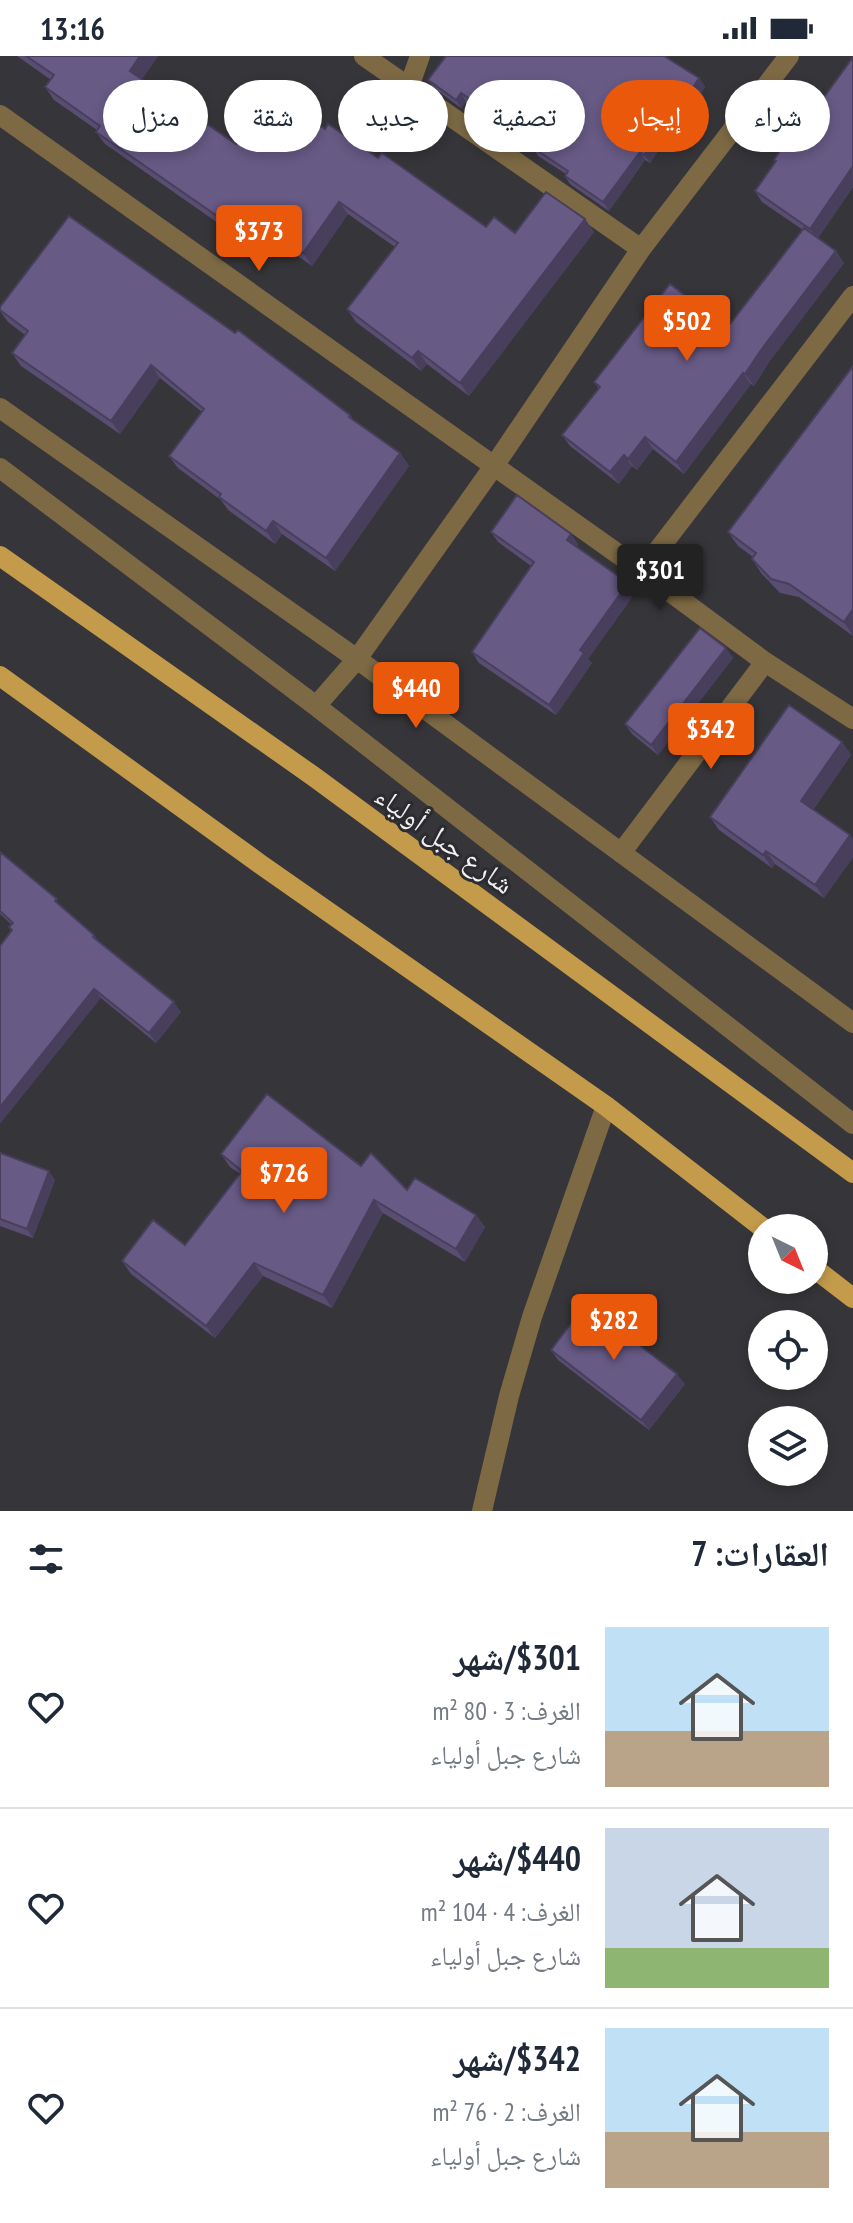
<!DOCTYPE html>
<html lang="ar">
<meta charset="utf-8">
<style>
body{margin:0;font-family:"PT Sans Narrow","Noto Naskh Arabic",sans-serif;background:#f6f6f7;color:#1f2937;direction:rtl;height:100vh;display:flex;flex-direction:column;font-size:30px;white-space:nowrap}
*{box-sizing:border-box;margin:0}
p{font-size:26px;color:#747a83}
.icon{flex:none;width:44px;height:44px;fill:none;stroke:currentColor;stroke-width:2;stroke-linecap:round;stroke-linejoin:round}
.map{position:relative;height:1455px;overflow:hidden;direction:ltr}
.details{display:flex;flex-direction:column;background:#fff;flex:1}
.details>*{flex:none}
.top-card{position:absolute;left:24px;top:24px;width:806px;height:72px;direction:rtl;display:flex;gap:16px}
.needle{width:52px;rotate:137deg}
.fabs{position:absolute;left:748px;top:1158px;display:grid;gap:16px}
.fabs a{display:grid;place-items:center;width:80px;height:80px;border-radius:50%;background:#fff;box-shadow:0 4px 12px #0003;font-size:40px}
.price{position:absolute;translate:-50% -68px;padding:0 18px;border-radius:8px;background:#ea580c;color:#fff;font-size:26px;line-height:52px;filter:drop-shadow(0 2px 4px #0008)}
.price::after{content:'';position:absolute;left:50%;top:48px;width:24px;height:18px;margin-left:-12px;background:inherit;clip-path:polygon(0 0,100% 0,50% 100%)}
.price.current{background:#222;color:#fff}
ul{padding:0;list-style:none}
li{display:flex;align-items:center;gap:24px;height:200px;padding:0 24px}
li+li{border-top:2px solid #e0e1e3}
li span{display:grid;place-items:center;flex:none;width:224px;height:160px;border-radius:0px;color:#555}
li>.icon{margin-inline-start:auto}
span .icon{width:96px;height:96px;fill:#fffc;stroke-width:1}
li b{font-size:34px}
h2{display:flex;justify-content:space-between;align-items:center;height:96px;padding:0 24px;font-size:34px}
.chip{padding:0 28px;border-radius:36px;background:#fff;box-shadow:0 4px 12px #0003;font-size:28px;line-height:72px}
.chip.current{background:#ea580c;color:#fff}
.status{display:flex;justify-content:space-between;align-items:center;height:56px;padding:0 40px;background:#fff;direction:ltr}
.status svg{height:22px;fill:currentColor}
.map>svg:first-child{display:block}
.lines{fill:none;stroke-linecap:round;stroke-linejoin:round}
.minor{stroke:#7d6944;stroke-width:20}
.major{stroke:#c39b4a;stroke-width:20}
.wall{fill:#594d72}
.shaded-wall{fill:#483f5d}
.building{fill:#675a85;stroke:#483f5d;stroke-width:2}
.labels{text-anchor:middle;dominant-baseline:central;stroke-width:6;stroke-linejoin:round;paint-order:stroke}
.street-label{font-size:28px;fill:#f1f1f3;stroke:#2c2b2f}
</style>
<div class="status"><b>13:16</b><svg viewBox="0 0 49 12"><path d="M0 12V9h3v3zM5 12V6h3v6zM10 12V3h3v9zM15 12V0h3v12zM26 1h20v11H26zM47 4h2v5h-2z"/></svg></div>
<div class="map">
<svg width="853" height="1455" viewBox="0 0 853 1455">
<rect width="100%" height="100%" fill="#363539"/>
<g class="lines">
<path class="minor" d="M364 0 641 193
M409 31 420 0
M0 59 642 515 765 606 853 663
M0 352 357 603 853 967
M0 412 316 650 853 1068
M642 515 853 240
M316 650 357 603 494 410 641 193 789 0
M621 797 765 606
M482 1455 509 1340 532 1261 606 1050"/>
<path class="major" d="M0 500 313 720 853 1117
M0 620 260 808 606 1050 763 1172
M814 1212 853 1242"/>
</g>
<path class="wall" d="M17 0H158L142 23 236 88 325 73 378 102 486 171 515 177 585 163 594 176 469 340 427 308 421 315 356 266 347 253 395 191 348 158 312 210 265 177 255 193 105 88 96 76 97 74 54 44 45 31 51 24Z
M699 22 705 31 664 94 660 92 650 107 645 104 609 155 570 128 565 120 566 118 538 100 533 91 466 46 461 52 434 32 428 24Z
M774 104 853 131 818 182 836 195 844 207 769 306 754 330 751 328 684 418 653 393 637 414 632 410 619 428 570 390 562 379 599 333 594 326 727 272 803 174 762 146 755 135 775 106Z
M0 251 350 359 354 365 400 397 409 410 335 515 282 478 275 488 228 454 221 444 178 412 169 400 202 356 160 322 120 378 21 310 12 297 25 279 8 266 0 255Z
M853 310V580L799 541 780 537 761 517 752 503 753 501 738 490 728 476Z
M491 476 571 478 578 488 577 491 628 527 635 537 588 603 592 607 556 659 479 607 472 596 531 510 498 486Z
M726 592 733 602 658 699 632 678 625 668Z
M842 686 851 699 813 754 850 779 853 784V801L824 842 775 808 772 812 719 774 710 761Z
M0 796 94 879 98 885 181 956 156 987 101 942 11 875 9 871 11 868 0 858Z
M0 1097 55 1124 33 1182 0 1170Z
M221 1098 361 1110 407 1134 476 1159 485 1171 465 1206 383 1157 332 1252 263 1220 215 1282 131 1218 122 1205 185 1189 240 1118 230 1111Z
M551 1294 685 1328 649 1374 558 1304Z"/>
<path class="shaded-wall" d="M140 0H158L139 28 130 15Z
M699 22 705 31 664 94 658 86Z
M461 37 466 46 461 52 456 44Z
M654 83 660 92 650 107 644 99Z
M640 96 645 104 609 155 603 146Z
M853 110V131L817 183 810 173Z
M339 146 348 158 312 210 303 197Z
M585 163 594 176 469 340 460 327Z
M256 164 265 177 255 193 246 180Z
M836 195 844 207 769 306 754 330 745 318 761 294Z
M418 295 427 308 421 315 412 302Z
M151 309 160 322 120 378 111 365Z
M743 317 751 328 684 418 676 406Z
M645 381 653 393 637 414 628 403Z
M400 397 409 410 335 515 326 502Z
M624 399 632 410 619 428 610 416Z
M273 465 282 478 275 488 266 475Z
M571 478 578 488 574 494 567 484Z
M628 527 635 537 588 603 592 607 556 659 549 649 580 594Z
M853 553V580L844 566Z
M726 592 733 602 658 699 651 689Z
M842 686 851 699 810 758 801 745Z
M850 779 853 784V801L824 842 815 829Z
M766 795 775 808 772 812 763 799Z
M94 933 101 942 0 1068V1051Z
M174 946 181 956 156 987 149 977Z
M49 1115 55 1124 33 1182 27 1173Z
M374 1144 383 1157 332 1252 323 1239Z
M476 1159 485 1171 465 1206 456 1193Z
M254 1207 263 1220 215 1282 206 1270Z
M677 1318 685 1328 649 1374 641 1364Z"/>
<path class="building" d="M26 0H140L130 15 236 88 271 36 325 73 328 68 378 102 382 97 486 171 494 161 515 177 546 136 585 163 460 327 418 295 412 302 347 253 398 187 339 146 303 197 256 164 246 180 96 76 100 70 45 31 54 19Z
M446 0H664L699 22 658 86 654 83 644 99 640 96 603 146 565 120 568 115 532 91 535 88 461 37 456 44 428 24Z
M853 1V110L810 173 755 135 776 105 774 104 791 77 796 80Z
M69 160 235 277 238 274 350 359 349 361 400 397 326 502 273 465 266 475 219 441 221 438 169 400 204 353 151 309 111 365 12 297 28 275 0 254V251Z
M804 172 836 195 761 294 745 318 743 317 676 406 645 381 628 403 624 399 610 416 562 379 600 331 594 326 670 228 727 272Z
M853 310V553L844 566 789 528 771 523 752 503 756 497 728 476Z
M517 439 571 478 567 484 628 527 580 594 584 597 549 649 472 596 534 506 491 476Z
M700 572 726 592 651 689 625 668Z
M789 649 842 686 801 745 850 779 815 829 766 795 763 799 710 761Z
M0 796 57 843 55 845 94 879 93 881 174 946 149 977 94 933 0 1051V890L12 874 9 871 13 867 0 855Z
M267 1038 361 1110 371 1097 407 1134 415 1122 476 1159 456 1193 374 1144 323 1239 254 1207 206 1270 122 1205 153 1164 185 1189 242 1115 221 1098Z
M0 1097 49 1115 27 1173 0 1163Z
M586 1248 677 1318 641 1364 551 1294Z"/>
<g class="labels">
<g class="street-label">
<text transform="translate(445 783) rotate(36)">شارع جبل أولياء</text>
</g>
</g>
</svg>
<div class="fabs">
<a><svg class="needle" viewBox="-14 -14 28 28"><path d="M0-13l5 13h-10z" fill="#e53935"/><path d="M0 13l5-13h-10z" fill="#747a83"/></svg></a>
<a><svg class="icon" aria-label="locate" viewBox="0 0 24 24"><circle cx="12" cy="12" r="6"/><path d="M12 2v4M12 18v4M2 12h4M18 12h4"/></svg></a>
<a><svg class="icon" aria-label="layers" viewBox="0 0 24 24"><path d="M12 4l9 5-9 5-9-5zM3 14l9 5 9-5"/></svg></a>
</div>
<b class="price" style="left:259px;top:217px">$373</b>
<b class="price" style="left:687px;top:307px">$502</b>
<b class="price current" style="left:660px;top:556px">$301</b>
<b class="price" style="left:416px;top:674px">$440</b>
<b class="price" style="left:711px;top:715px">$342</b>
<b class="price" style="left:284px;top:1159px">$726</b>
<b class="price" style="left:614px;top:1306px">$282</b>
<div class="top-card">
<a class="chip">شراء</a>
<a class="chip current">إيجار</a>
<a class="chip">تصفية</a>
<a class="chip">جديد</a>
<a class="chip">شقة</a>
<a class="chip">منزل</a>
</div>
</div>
<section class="details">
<h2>العقارات: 7<svg class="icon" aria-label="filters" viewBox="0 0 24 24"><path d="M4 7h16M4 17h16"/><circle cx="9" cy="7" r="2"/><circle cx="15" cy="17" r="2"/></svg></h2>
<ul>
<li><span style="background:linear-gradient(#bfe0f5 65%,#b9a48a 0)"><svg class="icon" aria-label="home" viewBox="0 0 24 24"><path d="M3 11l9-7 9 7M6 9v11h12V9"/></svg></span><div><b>$301/شهر</b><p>الغرف: 3 · 80 m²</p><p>شارع جبل أولياء</p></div><svg class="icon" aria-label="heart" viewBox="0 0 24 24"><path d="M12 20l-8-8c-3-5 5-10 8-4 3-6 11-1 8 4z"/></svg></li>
<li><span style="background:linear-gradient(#c9d6e8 75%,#8fb573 0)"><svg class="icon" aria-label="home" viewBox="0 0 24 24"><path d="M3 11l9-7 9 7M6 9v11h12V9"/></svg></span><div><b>$440/شهر</b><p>الغرف: 4 · 104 m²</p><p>شارع جبل أولياء</p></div><svg class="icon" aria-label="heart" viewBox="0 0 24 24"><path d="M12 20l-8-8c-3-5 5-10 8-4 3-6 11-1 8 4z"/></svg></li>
<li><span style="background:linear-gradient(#bfe0f5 65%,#b9a48a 0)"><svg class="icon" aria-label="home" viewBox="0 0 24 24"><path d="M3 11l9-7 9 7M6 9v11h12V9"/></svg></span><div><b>$342/شهر</b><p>الغرف: 2 · 76 m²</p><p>شارع جبل أولياء</p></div><svg class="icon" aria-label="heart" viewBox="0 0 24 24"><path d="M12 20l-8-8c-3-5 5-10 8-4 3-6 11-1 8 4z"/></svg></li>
</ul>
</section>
